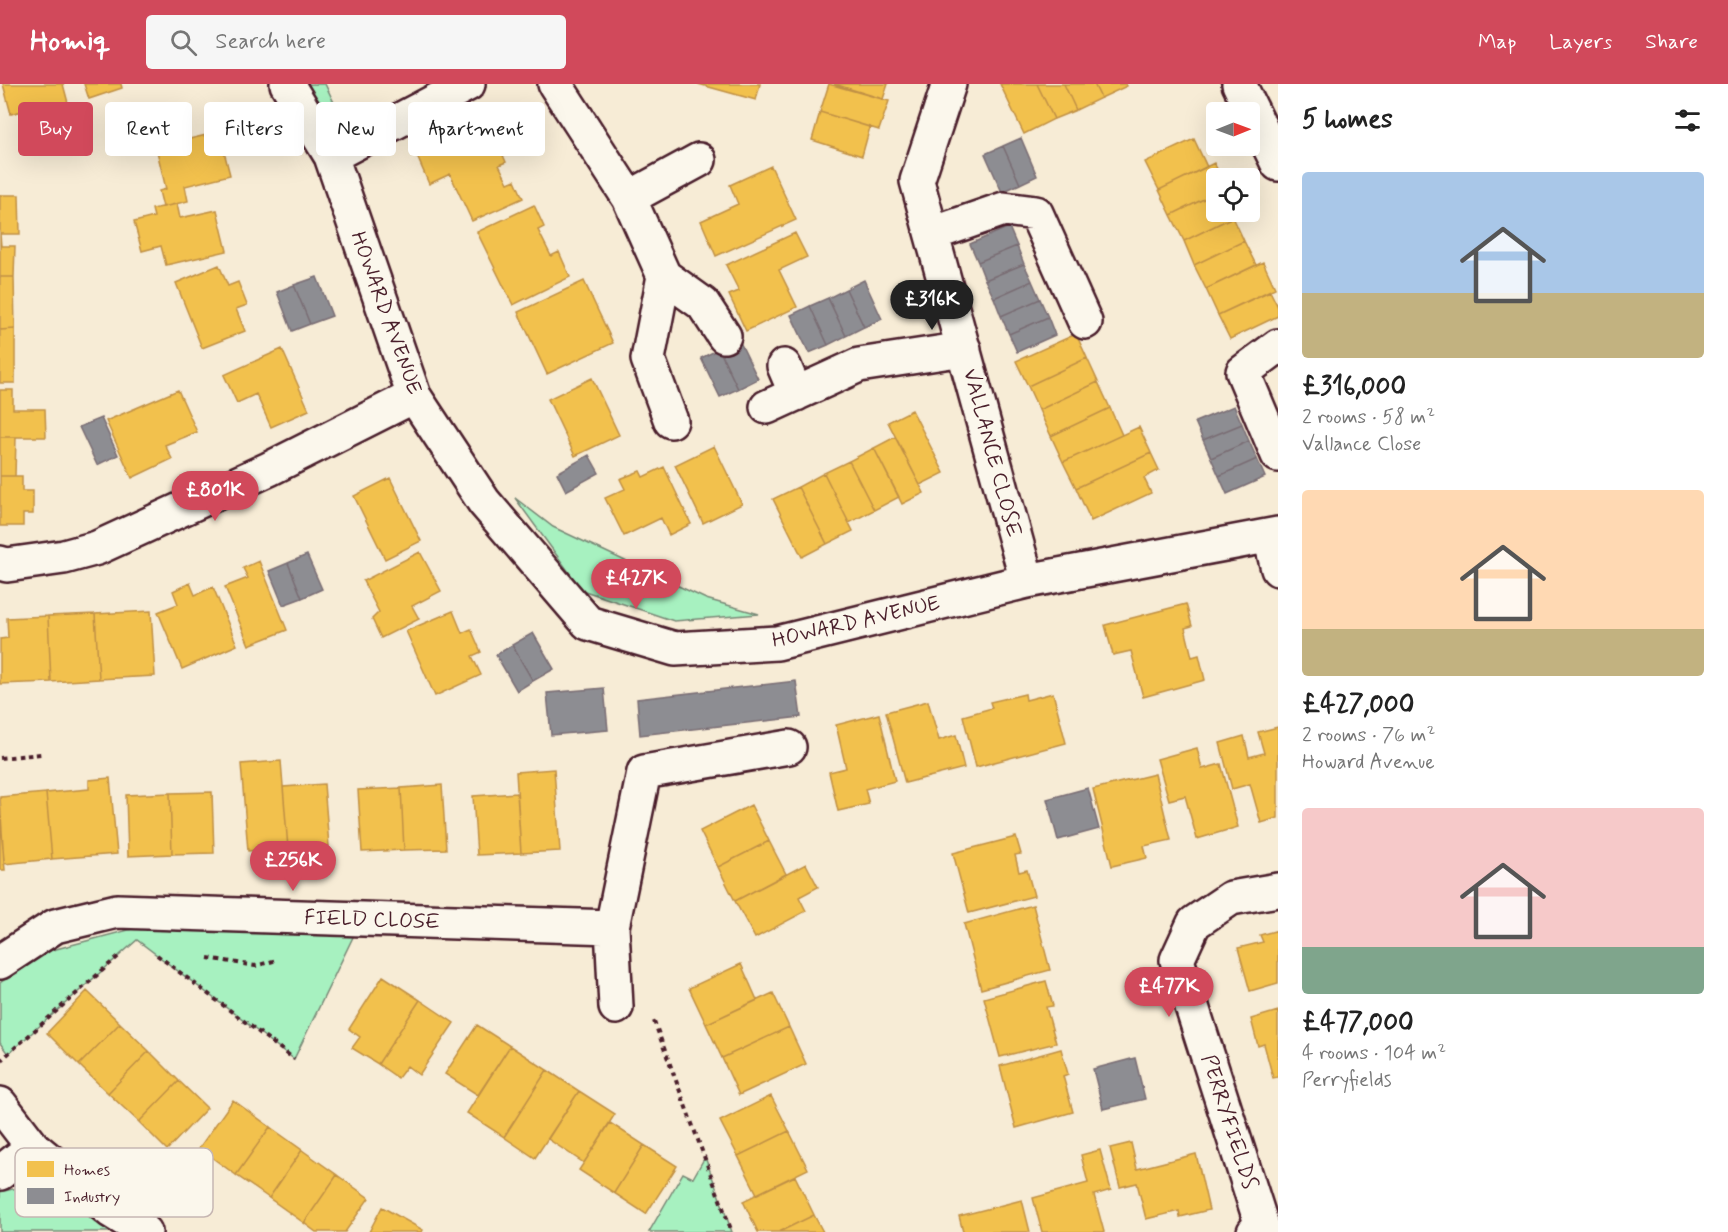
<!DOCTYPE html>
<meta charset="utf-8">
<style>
body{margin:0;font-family:Mynerve,sans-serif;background:#f6f6f6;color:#222;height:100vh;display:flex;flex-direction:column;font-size:22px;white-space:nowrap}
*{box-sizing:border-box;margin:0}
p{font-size:20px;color:#767676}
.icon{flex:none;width:33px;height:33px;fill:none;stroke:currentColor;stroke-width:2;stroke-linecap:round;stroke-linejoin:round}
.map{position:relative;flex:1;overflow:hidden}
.side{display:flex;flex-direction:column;background:#fff;width:450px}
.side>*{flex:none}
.top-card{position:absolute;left:18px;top:18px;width:570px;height:54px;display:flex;gap:12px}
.needle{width:39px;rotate:89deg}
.controls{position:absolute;left:1206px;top:18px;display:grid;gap:12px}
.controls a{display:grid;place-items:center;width:54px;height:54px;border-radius:6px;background:#fff;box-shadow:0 6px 24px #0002;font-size:30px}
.price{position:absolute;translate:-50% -51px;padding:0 14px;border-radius:21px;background:#d1495b;color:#fff;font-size:20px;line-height:39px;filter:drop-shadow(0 2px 3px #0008)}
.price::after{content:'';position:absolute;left:50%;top:36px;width:18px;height:14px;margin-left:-9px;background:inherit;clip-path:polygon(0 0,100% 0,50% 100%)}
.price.on{background:#222;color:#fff}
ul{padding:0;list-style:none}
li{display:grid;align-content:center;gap:12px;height:318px;padding:0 24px}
li span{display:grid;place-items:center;height:186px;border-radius:6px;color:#555}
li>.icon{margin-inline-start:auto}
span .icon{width:108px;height:108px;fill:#fffc;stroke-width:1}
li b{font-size:26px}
h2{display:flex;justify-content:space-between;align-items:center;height:72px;padding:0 24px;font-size:26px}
.pill{padding:0 21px;border-radius:6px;background:#fff;box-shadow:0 6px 24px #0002;font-size:21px;line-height:54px}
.pill.on{background:#d1495b;color:#fff}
header{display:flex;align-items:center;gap:36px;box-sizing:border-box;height:84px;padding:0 30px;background:#d1495b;color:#fff}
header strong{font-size:28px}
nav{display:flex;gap:33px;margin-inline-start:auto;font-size:21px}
.search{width:420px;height:54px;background:#f6f6f6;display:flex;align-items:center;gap:15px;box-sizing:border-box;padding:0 21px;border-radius:6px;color:#767676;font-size:22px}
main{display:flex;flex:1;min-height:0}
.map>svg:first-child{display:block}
.green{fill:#a7f1c0;stroke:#788876;stroke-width:1.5}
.homes{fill:#f2c14e;stroke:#c09044;stroke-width:1.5}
.industry{fill:#8d8d92;stroke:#796c73;stroke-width:1.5}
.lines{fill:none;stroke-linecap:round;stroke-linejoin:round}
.minor-casing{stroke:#4a1f2b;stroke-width:38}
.path{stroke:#4a1f2b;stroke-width:4;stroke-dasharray:4.5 4.5;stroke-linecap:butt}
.minor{stroke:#fbf7ec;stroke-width:33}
.labels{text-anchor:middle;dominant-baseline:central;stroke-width:6;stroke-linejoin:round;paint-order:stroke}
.street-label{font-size:21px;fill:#4a1f2b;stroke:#fbf7ec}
.key{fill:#fbf7ec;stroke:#c6b6b2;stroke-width:1.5}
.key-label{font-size:16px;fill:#4a1f2b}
</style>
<header>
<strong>Homiq</strong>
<div class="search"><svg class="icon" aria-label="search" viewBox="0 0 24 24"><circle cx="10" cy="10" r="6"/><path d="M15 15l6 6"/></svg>Search here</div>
<nav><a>Map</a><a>Layers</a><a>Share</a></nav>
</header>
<main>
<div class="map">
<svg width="1278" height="1148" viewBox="0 0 1278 1148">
<rect width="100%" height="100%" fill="#f7ecd6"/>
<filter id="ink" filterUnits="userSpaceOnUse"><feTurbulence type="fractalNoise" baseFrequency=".0167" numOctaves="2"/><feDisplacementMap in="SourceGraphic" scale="12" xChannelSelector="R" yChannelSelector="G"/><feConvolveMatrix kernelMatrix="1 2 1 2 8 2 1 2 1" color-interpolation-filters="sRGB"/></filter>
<g filter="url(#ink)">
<path class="green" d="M304 0H325L341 33 310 10Z
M515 414 553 443 706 515 759 530 674 537 582 506Z
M136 844 354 851 294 975 137 856 8 970 0 959V899L41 869Z
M705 1073 732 1148H649L683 1089 693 1094Z
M34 1100 64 1109 117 1148H0V1108Z"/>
<path class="homes" d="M3 0H63L72 34 49 41 44 21 11 30Z
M84 0H121L122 4 89 15Z
M698 0H760L756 16Z
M829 0 889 17 879 46 820 28Z
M834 0H888L883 15Z
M1000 0H1037L1054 35 1024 50Z
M1037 0H1064L1076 26 1054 35Z
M1064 0H1094L1101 14 1076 26Z
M1094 0H1126L1127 2 1101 14Z
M820 28 870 43 862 72 812 56Z
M479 43 488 64 498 60 506 78 499 81 508 99 515 96 523 114 472 137 450 90 429 100 417 72Z
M219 48 230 91 185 102 188 117 163 123 159 107 166 105 156 63Z
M1194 55 1207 83 1159 106 1145 78Z
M1214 79 1222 94H1216V109L1171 131 1159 106Z
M771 82 796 136 716 172 701 137 738 120 730 101Z
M1216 109V128H1230L1233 133 1184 157 1171 131Z
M0 111H19L20 150H0Z
M177 120 180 134 217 126 227 167 166 181 161 162 142 167 134 138 154 133 152 125Z
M534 121 544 143 538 146 551 172 559 168 570 193 513 221 477 148Z
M1233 133 1244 157 1194 181 1184 157Z
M795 149 807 173 779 186 797 223 746 247 729 211 739 207 726 181Z
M0 150 1 162H15L14 193H0Z
M1244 157 1256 181 1206 205 1194 181Z
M1263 178 1275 204 1218 231 1206 205Z
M219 181 228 202 238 198 247 221 236 225 245 247 202 264 176 199Z
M0 193H14L15 245 0 246Z
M584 197 613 259 547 290 518 228Z
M1270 207 1278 223V232L1230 255 1218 231Z
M15 245V299H0V246Z
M1076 250 1087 274 1028 302 1016 277Z
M282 265 309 326 271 343 256 310 237 319 224 291Z
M1087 274 1098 298 1039 326 1028 302Z
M592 294 619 351 575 372 548 315Z
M1098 298 1110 324 1051 352 1039 326Z
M0 306H13V325H45L46 353H0Z
M178 306 197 348 165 361 172 375 132 394 106 337Z
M1110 324 1122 351 1063 378 1051 352Z
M912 326 944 389 920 401 888 338Z
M1139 343 1151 369 1076 404 1063 378Z
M0 353H16L15 392H0Z
M895 353 924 409 902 420 874 364Z
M714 362 742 420 703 439 675 381Z
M874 364 899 413 874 426 849 377Z
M1151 369 1159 386 1144 394 1151 409 1091 437 1076 404Z
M849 377 874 426 849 439 824 389Z
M664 383 691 440 669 451 661 434 624 452 605 414 625 405 620 395 640 387 643 393Z
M824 389 853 447 827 460 798 403Z
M0 392H22V407H33V430H23V442H0Z
M390 394 421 457 385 475 354 412Z
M798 403 827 460 802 473 773 415Z
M420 468 441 507 412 522 419 535 381 554 372 535 379 528 363 497Z
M259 477 287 546 249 561 225 503 248 494 243 484Z
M190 499 195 511 213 503 237 561 182 585 158 528 178 520 173 507Z
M1186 520 1192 542 1185 544 1192 573 1199 571 1205 596 1143 613 1131 567 1113 571 1105 541Z
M151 527 155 592 99 595 95 530Z
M453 527 462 549 471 545 481 568 472 572 481 591 435 612 406 547Z
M95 530 99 595 51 598 48 532Z
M48 532 51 598 0 600V555L8 554 7 534Z
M1053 609 1066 659 976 683 963 632 992 624 990 618 1025 610 1026 616Z
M928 617 939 656 956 651 964 684 905 699 886 628Z
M879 630 895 697 865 705 869 720 838 727 829 688 846 684 836 641Z
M1278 643V734L1261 739 1250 700 1232 705 1220 659 1244 652 1249 673 1264 669 1258 648Z
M1197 664 1202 685 1221 680 1238 743 1197 755 1185 712 1169 716 1157 675Z
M281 677 288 764 248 767 241 680Z
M554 685 560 767 521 769 516 688Z
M1155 690 1171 756 1144 762 1147 774 1112 782 1093 705Z
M110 694 117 770 52 775 46 709 89 705V696Z
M324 700 329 762 288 764 283 703Z
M442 701 446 765 404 766 401 704Z
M401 704 404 766 362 768 358 706Z
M212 708 214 769 172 770 170 709Z
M46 709 52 775 4 780 0 713Z
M170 709 172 770 128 772 126 711Z
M517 709 521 769 477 771 473 712Z
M751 721 769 757 718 783 700 747Z
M0 734 5 786H0Z
M1016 753 1021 770 1015 771 1019 788 1027 786 1034 812 969 829 953 769Z
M769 757 786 790 735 817 718 783Z
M806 780 818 803 799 813 806 827 755 854 735 817Z
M1033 821 1050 886 981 905 964 840Z
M1278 846V899L1250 907 1238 864 1263 858 1260 851Z
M741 880 757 916 706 940 689 904Z
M383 892 420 916 378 980 352 964 360 953 349 945Z
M1046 897 1053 922 1046 923 1056 959 1000 973 984 914Z
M87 907 120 939 79 981 47 949Z
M773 909 789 943 722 974 706 940Z
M420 916 454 939 419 991 407 982 398 994 378 980Z
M1278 927V993L1273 994 1264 960 1258 962 1251 935Z
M120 939 149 967 108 1009 79 981Z
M477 941 510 962 478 1011 445 990Z
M789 943 806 980 739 1011 722 974Z
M510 962 547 986 504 1053 467 1029Z
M1061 965 1068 990 1063 992 1073 1028 1016 1044 1000 982Z
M149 967 179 997 139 1038 108 1009Z
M547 986 579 1007 535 1074 504 1053Z
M179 997 207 1024 167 1066 139 1038Z
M579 1007 615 1030 584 1079 548 1055Z
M771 1012 789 1047 738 1072 720 1037Z
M233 1016 270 1043 236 1091 199 1064Z
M610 1039 644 1061 614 1109 579 1086Z
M270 1043 302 1066 269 1114 236 1091Z
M789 1047 808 1085 757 1110 738 1072Z
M1131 1059 1137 1085 1196 1070 1209 1126 1180 1133 1179 1127 1146 1135 1137 1099 1120 1103 1110 1064Z
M644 1061 677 1082 646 1130 614 1109Z
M302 1066 337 1091 304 1139 269 1114Z
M1100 1066 1111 1106 1094 1111 1104 1148H1042L1033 1114 1088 1099 1081 1071Z
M337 1091 369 1114 345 1148H316L304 1139Z
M795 1092 814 1131 779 1148H758L743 1117Z
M1022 1116 1030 1148H963L959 1132Z
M382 1123 423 1146 422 1148H369Z
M814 1131 823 1148H779Z"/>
<path class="industry" d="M1021 54 1037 92 1020 100 1003 62Z
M1003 62 1020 100 1002 108 985 70Z
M1009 143 1017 162 978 178 970 160Z
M1017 162 1024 180 985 196 978 178Z
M1024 180 1032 197 994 214 985 196Z
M317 193 332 232 310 240 294 201Z
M864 196 882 235 864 243 846 205Z
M1032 197 1040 215 1001 232 994 214Z
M294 201 310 240 292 247 277 208Z
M846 205 864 243 846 252 828 214Z
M828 214 846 252 828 261 810 222Z
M1040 215 1048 233 1009 250 1001 232Z
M810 222 828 261 809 269 791 231Z
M1048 233 1055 251 1017 268 1009 250Z
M739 256 758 295 738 305 719 265Z
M719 265 738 305 720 313 701 274Z
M1234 322 1242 340 1203 356 1195 338Z
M101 334 118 371 97 381 79 343Z
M1242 340 1249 357 1211 374 1203 356Z
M1249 357 1257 375 1219 392 1211 374Z
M589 371 599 389 566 407 557 389Z
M1257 375 1265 393 1227 410 1219 392Z
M307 471 322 505 302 514 288 479Z
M288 479 302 514 283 521 269 487Z
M533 549 554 585 533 597 512 561Z
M512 561 533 597 517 607 496 571Z
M796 597 801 633 640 651 637 615Z
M604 604 608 646 551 651 547 609Z
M1088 704 1099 745 1058 756 1047 715Z
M1135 974 1145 1015 1103 1025 1093 985Z"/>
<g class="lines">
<defs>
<path id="minor" d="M287 0 331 72 414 312 484 418 588 539 675 565 777 559 1027 497 1278 450
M555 0 629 114 664 192
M949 0 917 97 1027 497
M1239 0 1278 80
M331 72 468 0
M629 114 699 76
M932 150 1004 125 1036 129 1085 238
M1278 262 1243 288 1278 371
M784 282 796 310
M767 323 859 281 964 265
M671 337 648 275 664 192 703 220 724 252
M1270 453 1278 485
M0 479 7 481 64 473 97 464 269 385 414 312
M0 878 55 842 117 827 612 843
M616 923 612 843 644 688 789 663
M0 1020 33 1063 111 1127 145 1148
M0 1089 33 1063
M1254 1148 1263 1145 1177 876 1194 839 1231 814 1278 806"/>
</defs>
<use href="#minor" class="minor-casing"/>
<path class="path" d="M0 674 41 670
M157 871 294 975
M208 874 255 882 277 876
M654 937 732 1148
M0 977 121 870"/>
<use href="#minor" class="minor"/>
</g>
</g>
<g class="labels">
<g class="street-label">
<text transform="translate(386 229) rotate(70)">HOWARD AVENUE</text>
<text transform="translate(992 369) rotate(75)">VALLANCE CLOSE</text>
<text transform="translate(856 538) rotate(-13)">HOWARD AVENUE</text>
<text transform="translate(372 836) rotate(2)">FIELD CLOSE</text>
<text transform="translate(1229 1038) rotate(72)">PERRYFIELDS</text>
</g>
</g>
<rect x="15" y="1064" width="198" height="69" rx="9" class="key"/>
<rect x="27" y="1077" width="27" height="16" fill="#f2c14e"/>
<rect x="27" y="1104" width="27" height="16" fill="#8d8d92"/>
<g class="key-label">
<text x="64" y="1091">Homes</text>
<text x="64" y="1118">Industry</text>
</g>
</svg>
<div class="controls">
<a><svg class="needle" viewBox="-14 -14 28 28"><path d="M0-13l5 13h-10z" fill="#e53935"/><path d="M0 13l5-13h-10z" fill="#767676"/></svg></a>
<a><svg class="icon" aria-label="locate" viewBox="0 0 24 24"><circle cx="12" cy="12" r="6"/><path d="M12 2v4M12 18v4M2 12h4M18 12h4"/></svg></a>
</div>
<b class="price on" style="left:932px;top:247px">£316K</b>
<b class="price" style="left:215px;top:438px">£801K</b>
<b class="price" style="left:636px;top:526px">£427K</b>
<b class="price" style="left:293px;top:808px">£256K</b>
<b class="price" style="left:1169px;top:934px">£477K</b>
<div class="top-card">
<a class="pill on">Buy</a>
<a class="pill">Rent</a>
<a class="pill">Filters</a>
<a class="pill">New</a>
<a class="pill">Apartment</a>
</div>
</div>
<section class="side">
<h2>5 homes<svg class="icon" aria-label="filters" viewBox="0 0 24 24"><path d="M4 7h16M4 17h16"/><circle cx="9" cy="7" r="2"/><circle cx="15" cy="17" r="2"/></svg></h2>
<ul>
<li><span style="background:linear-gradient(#a9c7e8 65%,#c2b280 0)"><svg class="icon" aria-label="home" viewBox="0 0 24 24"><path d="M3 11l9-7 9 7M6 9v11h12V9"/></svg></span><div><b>£316,000</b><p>2 rooms · 58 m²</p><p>Vallance Close</p></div></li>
<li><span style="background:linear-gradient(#ffd9b3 75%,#c2b280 0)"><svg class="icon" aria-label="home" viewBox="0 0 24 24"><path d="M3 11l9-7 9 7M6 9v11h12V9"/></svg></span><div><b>£427,000</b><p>2 rooms · 76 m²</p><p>Howard Avenue</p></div></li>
<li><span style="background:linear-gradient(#f6c9c9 75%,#7fa58c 0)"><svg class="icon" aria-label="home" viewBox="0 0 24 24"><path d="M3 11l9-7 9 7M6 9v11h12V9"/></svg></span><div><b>£477,000</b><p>4 rooms · 104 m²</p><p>Perryfields</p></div></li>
</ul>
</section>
</main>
